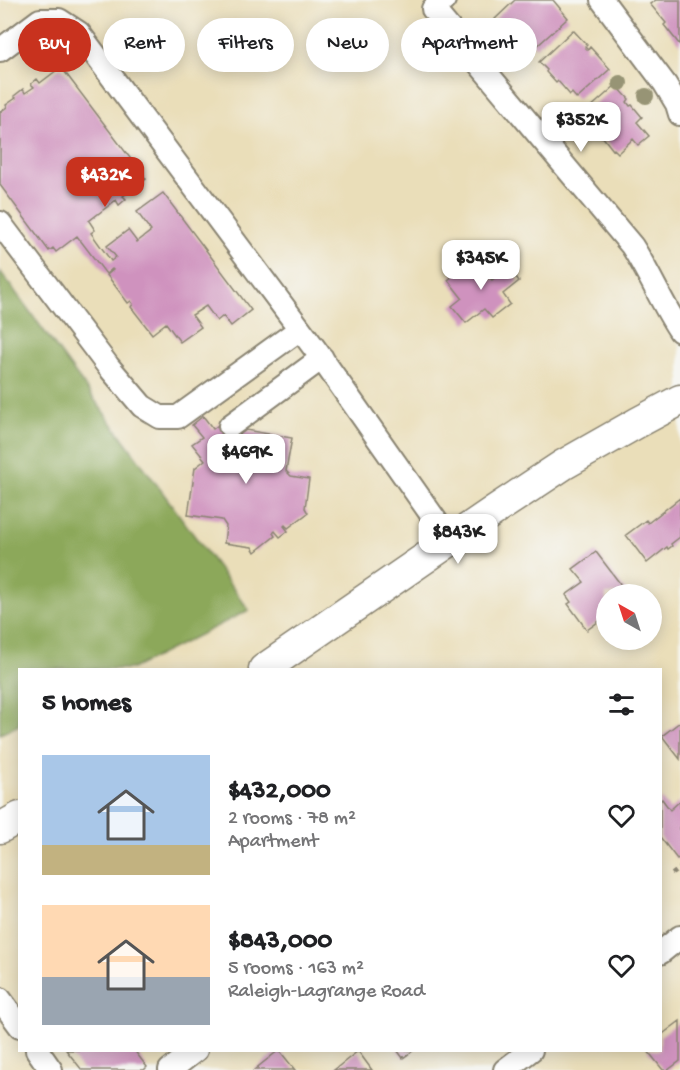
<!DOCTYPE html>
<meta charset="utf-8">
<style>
body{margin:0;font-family:"Gochi Hand",sans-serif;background:#f6f6f6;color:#202124;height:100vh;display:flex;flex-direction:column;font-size:22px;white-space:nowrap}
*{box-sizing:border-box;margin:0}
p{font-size:20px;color:#757577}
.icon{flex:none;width:33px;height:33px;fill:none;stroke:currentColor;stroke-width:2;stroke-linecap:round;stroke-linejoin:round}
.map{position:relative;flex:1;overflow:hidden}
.details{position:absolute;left:18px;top:668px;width:644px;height:384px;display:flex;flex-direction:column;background:#fff;border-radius:0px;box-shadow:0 3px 15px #0003}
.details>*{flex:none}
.hud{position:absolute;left:18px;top:18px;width:645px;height:54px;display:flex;gap:12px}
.needle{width:39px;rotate:321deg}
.fabs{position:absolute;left:596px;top:584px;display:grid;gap:12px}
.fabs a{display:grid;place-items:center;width:66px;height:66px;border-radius:50%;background:#fff;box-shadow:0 3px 15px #0003;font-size:30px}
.price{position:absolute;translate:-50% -51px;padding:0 14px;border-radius:12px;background:#fff;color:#222;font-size:20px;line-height:39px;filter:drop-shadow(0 2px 3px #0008)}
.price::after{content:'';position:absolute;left:50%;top:36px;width:18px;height:14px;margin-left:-9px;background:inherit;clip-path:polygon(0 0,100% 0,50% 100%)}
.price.on{background:#c8321e;color:#fff}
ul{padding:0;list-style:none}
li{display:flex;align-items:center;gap:18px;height:150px;padding:0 24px}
li span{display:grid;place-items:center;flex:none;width:168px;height:120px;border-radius:0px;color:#555}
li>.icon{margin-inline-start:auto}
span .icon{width:72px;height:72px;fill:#fffc;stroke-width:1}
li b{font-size:26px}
h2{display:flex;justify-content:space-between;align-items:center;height:72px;padding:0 24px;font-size:26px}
.chip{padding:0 21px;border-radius:27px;background:#fff;box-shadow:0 3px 15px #0003;font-size:21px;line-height:54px}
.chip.on{background:#c8321e;color:#fff}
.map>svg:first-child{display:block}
.forest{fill:#8ca85a;stroke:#5c6a42;stroke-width:1.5}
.building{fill:#cf92be}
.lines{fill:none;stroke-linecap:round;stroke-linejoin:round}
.minor-casing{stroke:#8a8472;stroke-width:26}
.major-casing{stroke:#8a8472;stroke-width:33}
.path{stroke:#8a8472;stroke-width:4;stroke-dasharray:4.5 4.5;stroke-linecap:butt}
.minor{stroke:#fff;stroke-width:22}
.major{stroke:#fff;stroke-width:30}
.tree{fill:#979474}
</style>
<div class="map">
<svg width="680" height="1070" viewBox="0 0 680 1070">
<rect width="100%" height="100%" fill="#f6f6f2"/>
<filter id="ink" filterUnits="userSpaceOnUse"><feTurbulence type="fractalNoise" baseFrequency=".0167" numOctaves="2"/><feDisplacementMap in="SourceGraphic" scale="12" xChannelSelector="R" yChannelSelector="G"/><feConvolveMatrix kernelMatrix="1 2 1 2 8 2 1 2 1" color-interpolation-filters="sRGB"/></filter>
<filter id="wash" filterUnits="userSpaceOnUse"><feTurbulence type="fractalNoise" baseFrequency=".008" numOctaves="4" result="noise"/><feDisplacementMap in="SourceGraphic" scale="24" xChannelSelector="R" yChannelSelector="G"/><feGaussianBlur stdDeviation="1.35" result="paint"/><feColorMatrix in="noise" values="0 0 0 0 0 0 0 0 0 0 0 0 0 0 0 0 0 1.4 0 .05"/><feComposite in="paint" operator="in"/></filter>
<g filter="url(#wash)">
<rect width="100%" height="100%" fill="#eadeb9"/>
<path class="forest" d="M0 271 249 610 132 669H20L19 725 0 734Z"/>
<g id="blocks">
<path class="building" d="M515 0H553L568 18 536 47 532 43 531 44 518 30 511 36 495 19Z
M656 0H680V45L664 25 666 23 650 4Z
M573 30 587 45 585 47 588 50 590 47 610 69 577 99 572 93 570 95 558 81 556 83 546 72 547 70 539 62Z
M61 67 146 179 123 196 126 199 119 205 116 200 89 221 95 230 91 233 111 261 116 257 107 246 128 230 137 242 151 231 137 212 163 193 251 310 231 326 223 316 217 321 206 306 192 315 201 327 180 342 166 323 152 334 131 307 133 304 131 301 128 303 107 275 113 270 112 269 106 274 77 236 56 252 53 248 49 251 0 185V112L7 107 6 105 16 98 14 96 23 89 25 93 34 87 31 84 37 79 40 83Z
M616 85 629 99 627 102 630 106 632 105 642 117 637 122 649 136 638 145 633 139 618 153 614 149 613 150 602 136 601 137 594 129 593 131 581 116Z
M475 258 492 280 509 267 519 281 503 294 510 304 492 318 484 309 466 323 452 306 462 298 448 280Z
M203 416 213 429 222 422 234 439 246 430 292 438 286 471 291 476 309 479 305 508 308 513 288 528 285 525 284 526 288 531 280 537 275 531 273 533 275 536 255 552 252 547 224 543 226 526 222 520 188 515 195 468 205 460 192 444 202 437 192 425Z
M680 498V537L671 544 672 546 668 549 667 547 647 563 626 535 646 520 648 523Z
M596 552 628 594H606V616L587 630 568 604 571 602 566 595 584 582 573 569Z
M680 722V759L662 736Z
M662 799 670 810 680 801V857L677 859 660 837V801Z
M680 1021V1061L668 1070H663L647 1050H660V1036Z
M66 1050H134L147 1067 144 1070H82Z
M279 1050 295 1070H254Z
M397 1050H414L403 1058Z
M358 1051 372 1070H334Z"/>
</g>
</g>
<g filter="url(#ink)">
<use href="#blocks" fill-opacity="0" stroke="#8a8472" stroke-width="1.5"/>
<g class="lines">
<defs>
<path id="minor" d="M444 0 433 9 632 246C650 274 662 304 680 331
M602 0 665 84 677 104 680 114
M0 50 40 20H59L79 33 315 349 450 541
M0 223 108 366 142 406 160 417H178L300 329
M230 426 322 358
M660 953 680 937
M0 999 20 1026
M37 1050 51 1070
M170 1070 196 1050
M505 1070 531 1050"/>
<path id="major" d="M264 669 495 510 563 465 637 423 680 400
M0 828 20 817"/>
</defs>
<use href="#minor" class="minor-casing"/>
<use href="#major" class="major-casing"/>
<path class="path" d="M672 874 680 868"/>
<use href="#minor" class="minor"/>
<use href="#major" class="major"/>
</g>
<g class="tree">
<circle cx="620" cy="83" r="8"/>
<circle cx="646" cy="96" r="8"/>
</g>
</g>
</svg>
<div class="fabs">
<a><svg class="needle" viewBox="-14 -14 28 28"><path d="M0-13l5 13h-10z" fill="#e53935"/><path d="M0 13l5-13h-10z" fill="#757577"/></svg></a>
</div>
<b class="price" style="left:581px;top:153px">$352K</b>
<b class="price on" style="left:105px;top:208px">$432K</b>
<b class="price" style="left:481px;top:291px">$345K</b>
<b class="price" style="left:246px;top:485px">$469K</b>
<b class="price" style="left:458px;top:565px">$843K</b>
<div class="hud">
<a class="chip on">Buy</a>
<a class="chip">Rent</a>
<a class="chip">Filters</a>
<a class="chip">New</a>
<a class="chip">Apartment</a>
</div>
<section class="details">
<h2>5 homes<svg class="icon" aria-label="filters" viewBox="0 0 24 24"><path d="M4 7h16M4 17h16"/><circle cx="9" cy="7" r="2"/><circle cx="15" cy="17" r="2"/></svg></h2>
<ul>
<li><span style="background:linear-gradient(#a9c7e8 75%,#c2b280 0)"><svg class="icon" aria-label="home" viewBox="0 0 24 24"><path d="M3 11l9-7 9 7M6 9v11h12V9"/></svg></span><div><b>$432,000</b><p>2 rooms · 78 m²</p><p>Apartment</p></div><svg class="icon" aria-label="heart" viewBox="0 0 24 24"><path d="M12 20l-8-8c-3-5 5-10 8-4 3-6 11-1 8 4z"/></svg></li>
<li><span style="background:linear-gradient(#ffd9b3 60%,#9aa5b1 0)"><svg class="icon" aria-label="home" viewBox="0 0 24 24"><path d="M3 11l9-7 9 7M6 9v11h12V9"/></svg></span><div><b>$843,000</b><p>5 rooms · 163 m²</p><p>Raleigh-Lagrange Road</p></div><svg class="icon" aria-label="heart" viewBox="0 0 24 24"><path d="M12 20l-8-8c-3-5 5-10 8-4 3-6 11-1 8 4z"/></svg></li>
</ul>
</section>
</div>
